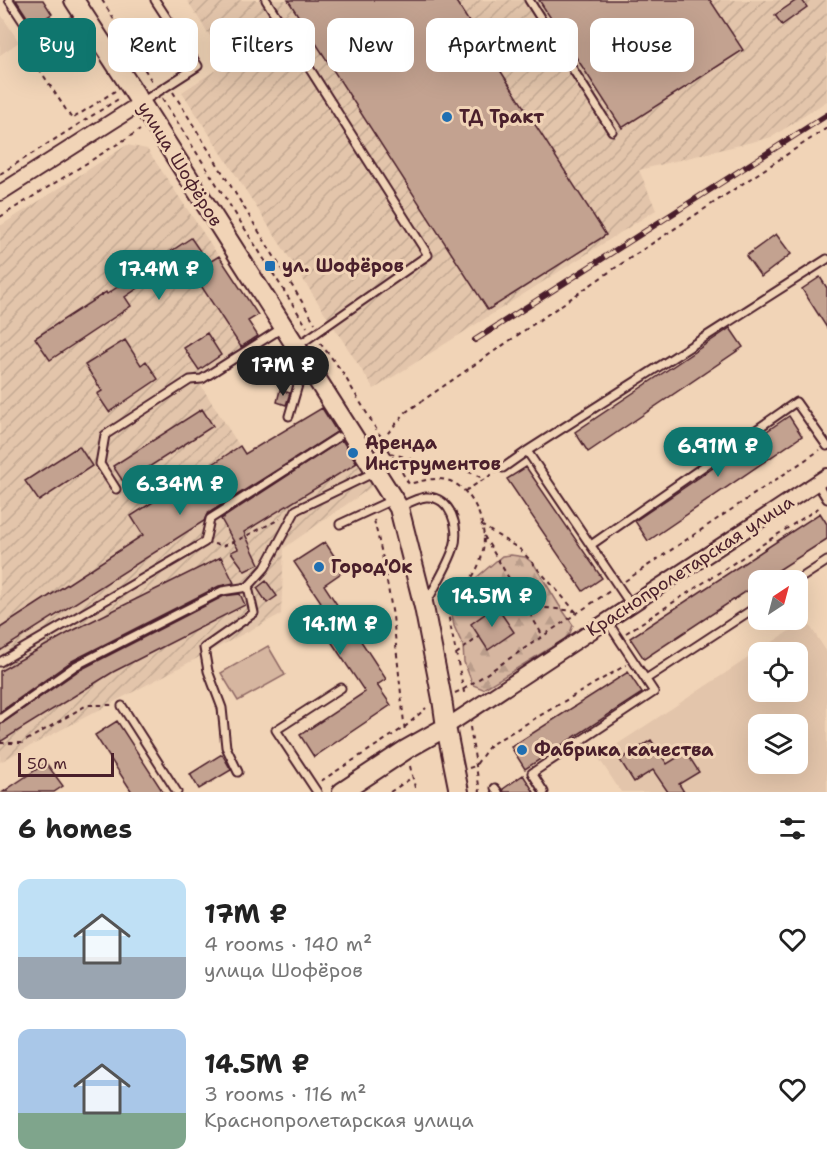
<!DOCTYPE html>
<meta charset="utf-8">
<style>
body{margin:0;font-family:"Shantell Sans",sans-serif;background:#f2f2f2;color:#222;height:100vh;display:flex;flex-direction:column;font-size:22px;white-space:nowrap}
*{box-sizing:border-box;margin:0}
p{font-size:20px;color:#767676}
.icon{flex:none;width:33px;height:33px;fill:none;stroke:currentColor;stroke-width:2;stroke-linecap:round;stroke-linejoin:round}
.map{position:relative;height:792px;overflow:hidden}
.side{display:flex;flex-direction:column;background:#fff;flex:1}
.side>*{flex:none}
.top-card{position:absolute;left:18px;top:18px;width:792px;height:54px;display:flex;gap:12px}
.needle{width:39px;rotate:36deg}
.controls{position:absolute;left:748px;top:570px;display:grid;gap:12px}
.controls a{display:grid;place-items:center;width:60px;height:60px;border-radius:12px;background:#fff;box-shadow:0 6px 24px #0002;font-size:30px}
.scale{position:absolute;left:18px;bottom:15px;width:96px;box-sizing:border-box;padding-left:6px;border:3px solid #4a1f2b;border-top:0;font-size:16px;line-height:21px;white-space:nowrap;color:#4a1f2b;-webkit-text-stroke:4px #f1d4b7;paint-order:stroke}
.price{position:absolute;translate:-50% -51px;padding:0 14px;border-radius:21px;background:#0f766e;color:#fff;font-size:20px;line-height:39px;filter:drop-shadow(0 2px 3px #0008)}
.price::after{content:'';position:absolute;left:50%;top:36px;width:18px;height:14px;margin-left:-9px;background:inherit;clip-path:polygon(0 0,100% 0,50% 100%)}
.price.on{background:#222;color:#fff}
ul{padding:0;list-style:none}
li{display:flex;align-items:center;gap:18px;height:150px;padding:0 18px}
li span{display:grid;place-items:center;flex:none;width:168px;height:120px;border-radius:12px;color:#555}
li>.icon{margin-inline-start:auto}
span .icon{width:72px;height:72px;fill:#fffc;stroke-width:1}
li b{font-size:26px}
h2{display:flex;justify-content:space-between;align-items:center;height:72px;padding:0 18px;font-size:26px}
.tag{padding:0 21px;border-radius:12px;background:#fff;box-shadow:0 6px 24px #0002;font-size:21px;line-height:54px}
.tag.on{background:#0f766e;color:#fff}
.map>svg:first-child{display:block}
.built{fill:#e3c5ab;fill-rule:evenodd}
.industrial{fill:url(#industrial-furrows)}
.forest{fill:url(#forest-firs);stroke:#906a66;stroke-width:1.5}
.park{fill:#d6b6a0;stroke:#906a66;stroke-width:1.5}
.building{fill:#c3a290;stroke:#4a1f2b;stroke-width:1.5}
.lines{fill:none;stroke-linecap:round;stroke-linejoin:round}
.lane-casing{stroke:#4a1f2b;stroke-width:11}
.street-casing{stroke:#4a1f2b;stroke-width:18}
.secondary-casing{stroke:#4a1f2b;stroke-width:22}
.path{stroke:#4a1f2b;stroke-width:2;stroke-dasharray:4.5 4.5;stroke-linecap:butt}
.lane{stroke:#f1d4b7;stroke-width:7}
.street{stroke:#f1d4b7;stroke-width:14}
.secondary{stroke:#f1d4b7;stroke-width:18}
.rail-casing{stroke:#4a1f2b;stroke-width:6}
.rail{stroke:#f1d4b7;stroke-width:4;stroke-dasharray:11;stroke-linecap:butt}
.poi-dot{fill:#1f6fb2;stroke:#f1d4b7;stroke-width:2}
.labels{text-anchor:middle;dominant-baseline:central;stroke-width:6;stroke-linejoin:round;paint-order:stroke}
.poi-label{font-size:18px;font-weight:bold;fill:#4a1f2b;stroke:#f1d4b7;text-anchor:start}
.street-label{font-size:18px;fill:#4a1f2b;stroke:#f1d4b7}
</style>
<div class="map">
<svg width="827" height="792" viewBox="0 0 827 792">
<defs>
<pattern id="industrial-furrows" width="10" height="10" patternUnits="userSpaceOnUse" patternTransform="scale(1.5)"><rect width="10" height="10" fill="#e3c5ab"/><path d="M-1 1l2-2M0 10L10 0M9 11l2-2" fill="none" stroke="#c4a993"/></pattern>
<pattern id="forest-firs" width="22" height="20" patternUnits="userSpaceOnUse" patternTransform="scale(1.5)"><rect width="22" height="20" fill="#d6b6a0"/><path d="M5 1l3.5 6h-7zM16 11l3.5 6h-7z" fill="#b99c8a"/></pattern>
</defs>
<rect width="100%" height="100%" fill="#f1d4b7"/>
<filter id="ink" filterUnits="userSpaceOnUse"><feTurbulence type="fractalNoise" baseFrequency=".0167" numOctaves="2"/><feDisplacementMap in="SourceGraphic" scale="12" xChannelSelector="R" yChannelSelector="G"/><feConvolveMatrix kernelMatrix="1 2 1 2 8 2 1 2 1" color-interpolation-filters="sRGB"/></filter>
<g filter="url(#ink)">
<path class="built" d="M0 13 19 42 0 55Z
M806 620 827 652V792H621L598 757ZM759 652H798V692H759ZM759 724H798V764H759Z"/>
<path class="industrial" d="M187 0H827V101L772 137 639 170 656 210 374 389 182 92 227 63Z
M127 145 147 149 258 315 248 321 259 338 196 378 244 453 325 406 373 486 284 548 281 614 0 762V226Z"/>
<path class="forest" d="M511 555 525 557 534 564 559 605 573 625 570 633 565 639 483 689 473 685 464 662 463 646 454 626 452 616 455 607 476 578 502 556Z"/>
<path class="park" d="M268 646 285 675 238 701 221 673Z"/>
<path class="building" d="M16 0H43L52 14 33 26Z
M288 0H455L606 235 488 310Z
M539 0H710L743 50 622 128Z
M797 0H802L807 7 782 25 775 15Z
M776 234 791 254 761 277 746 256Z
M191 238 208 263 219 256 258 315 248 321 258 336 241 347 183 258 125 297 131 306 50 360 35 338 106 292 107 294Z
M820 277 827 288V328L802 289Z
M730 328 743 347 588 452 575 432Z
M207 333 221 355 199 370 184 348Z
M125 340 141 365 146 361 158 379 109 412 97 394 102 391 85 365Z
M280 390 290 393 286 405 277 402Z
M322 408 337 432 207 514 204 521 0 651V628L143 535 131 516 181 484 190 498 207 488 198 474 240 446 245 454Z
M202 409 213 426 124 483 113 466Z
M789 416 802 436 648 541 635 521Z
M342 440 357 463 244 532 259 564 245 571 231 552 238 549 221 519Z
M79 446 92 466 39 501 25 481Z
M526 467 602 578 583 591 507 479Z
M820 513 827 524V539L763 580H759V583L644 659 630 638Z
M325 542 344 571 324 585 386 679 377 685 391 705 314 757 300 735 365 692 310 610 321 602 294 562Z
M221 557 234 583 219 586 72 661 0 712V671L70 632Z
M266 581 277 596 267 603 257 588Z
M240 594 245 605 113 672 0 742V725L78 671 224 596Z
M496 606 514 632 488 650 471 624Z
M628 672 642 693 525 769 511 747Z
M117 721 163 792H132L95 735Z
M651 740 667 764 686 752 699 772 679 784 684 792H668L653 770 634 782 620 760Z
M222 754 231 770 199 789 190 774Z
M46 763 63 786 54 792H3Z
M523 775 534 792H504L503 789Z"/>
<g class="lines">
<defs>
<path id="lane" d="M9 0 38 44 82 16
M266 0 428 255 296 347
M529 0 612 131
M142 102 198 66 155 0
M289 416 298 385 311 371
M527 451 631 605
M503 468 527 451 827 259
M817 483 827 499
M116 489 100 464 105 435 190 380 202 379 282 328
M400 507C408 503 417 498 426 497 451 496 460 528 454 547 449 564 435 586 427 602
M340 524 392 500
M591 545 796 402 827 446
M798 580 827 561
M0 662 205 542 210 519 338 437
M646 679 759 605
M122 706 177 792
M0 719 75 666 222 591 248 587 265 568 296 510 375 472
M238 772 226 747 222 708 208 671 204 648 254 613 248 587
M495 788 498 792
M317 792 276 730 341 688
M544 792 532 773 654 692 607 621"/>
<path id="street" d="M0 193 141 103
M446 727 827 476"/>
<path id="secondary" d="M74 0 141 103 399 508 424 607 442 699 446 727 459 792
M342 792 407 749 446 727"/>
</defs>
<use href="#lane" class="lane-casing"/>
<use href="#street" class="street-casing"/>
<use href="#secondary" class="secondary-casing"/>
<path class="path" d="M102 0 153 83
M34 61 72 119 115 91
M173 92 315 323
M162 98 307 327
M0 174 120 98
M0 217 140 130
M320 343 341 370 409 484C421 481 437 476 450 481 476 492 489 529 482 555 477 576 460 593 447 609
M382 440 406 412 615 268 827 128
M390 453 421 462 453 465 485 479
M465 491 496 472
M374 520 382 554 393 616 405 733
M481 525 521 550 577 613
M484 536 543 636
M214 544 223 546 240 539 280 519
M625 581 820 450
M447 609 499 603 575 611
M447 609 465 697
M626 633 820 507
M456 654 479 637
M455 693 464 689 610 591
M470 727 480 792
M0 743H22L87 705H114
M410 766 416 792
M469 768 475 766 490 745 626 665
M321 781 405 727 426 708
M390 792 413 777"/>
<use href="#lane" class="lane"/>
<use href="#street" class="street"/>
<use href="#secondary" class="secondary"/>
<defs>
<path id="rail" d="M475 340 827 115"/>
</defs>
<use href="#rail" class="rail-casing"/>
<use href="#rail" class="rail"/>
</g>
</g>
<g class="poi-dot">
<circle cx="447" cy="117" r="6"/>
<rect x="264" y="260" width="12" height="12" rx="3"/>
<circle cx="353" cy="453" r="6"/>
<circle cx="319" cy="567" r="6"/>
<circle cx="522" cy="750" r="6"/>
</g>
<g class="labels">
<g class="poi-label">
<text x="459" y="117">ТД Тракт</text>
<text x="282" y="266">ул. Шофёров</text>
<text x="365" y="443">Аренда<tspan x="365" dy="21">Инструментов</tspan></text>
<text x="331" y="567">Город'Ок</text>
<text x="534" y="750">Фабрика качества</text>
</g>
<g class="street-label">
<text transform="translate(180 164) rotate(58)">улица Шофёров</text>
<text transform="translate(690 566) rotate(-33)">Краснопролетарская улица</text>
</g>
</g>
</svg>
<div class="controls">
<a><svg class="needle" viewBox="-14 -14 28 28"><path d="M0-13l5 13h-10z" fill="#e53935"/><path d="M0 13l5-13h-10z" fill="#767676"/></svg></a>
<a><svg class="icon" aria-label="locate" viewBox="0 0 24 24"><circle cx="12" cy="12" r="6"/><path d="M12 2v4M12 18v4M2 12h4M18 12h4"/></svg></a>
<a><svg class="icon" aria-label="layers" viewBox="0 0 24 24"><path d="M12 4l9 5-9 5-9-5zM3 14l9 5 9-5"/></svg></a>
</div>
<div class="scale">50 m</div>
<b class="price" style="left:159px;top:301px">17.4M ₽</b>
<b class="price on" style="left:283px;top:397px">17M ₽</b>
<b class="price" style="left:718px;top:478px">6.91M ₽</b>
<b class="price" style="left:180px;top:516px">6.34M ₽</b>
<b class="price" style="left:492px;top:628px">14.5M ₽</b>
<b class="price" style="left:340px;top:656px">14.1M ₽</b>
<div class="top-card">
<a class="tag on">Buy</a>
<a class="tag">Rent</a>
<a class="tag">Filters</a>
<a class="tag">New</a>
<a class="tag">Apartment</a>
<a class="tag">House</a>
</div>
</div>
<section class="side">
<h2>6 homes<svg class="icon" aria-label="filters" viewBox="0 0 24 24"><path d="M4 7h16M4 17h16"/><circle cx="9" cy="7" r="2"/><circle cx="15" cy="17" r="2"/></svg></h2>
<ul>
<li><span style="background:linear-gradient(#bfe0f5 65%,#9aa5b1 0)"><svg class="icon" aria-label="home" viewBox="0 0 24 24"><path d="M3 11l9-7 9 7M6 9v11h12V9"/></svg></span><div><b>17M ₽</b><p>4 rooms · 140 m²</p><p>улица Шофёров</p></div><svg class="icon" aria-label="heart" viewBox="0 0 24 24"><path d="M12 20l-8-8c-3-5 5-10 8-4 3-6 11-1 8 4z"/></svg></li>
<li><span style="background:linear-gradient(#a9c7e8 70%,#7fa58c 0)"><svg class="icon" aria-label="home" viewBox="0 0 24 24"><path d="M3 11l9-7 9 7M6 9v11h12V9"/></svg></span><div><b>14.5M ₽</b><p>3 rooms · 116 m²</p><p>Краснопролетарская улица</p></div><svg class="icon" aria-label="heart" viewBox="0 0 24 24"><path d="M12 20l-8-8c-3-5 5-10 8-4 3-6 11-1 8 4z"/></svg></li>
</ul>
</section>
